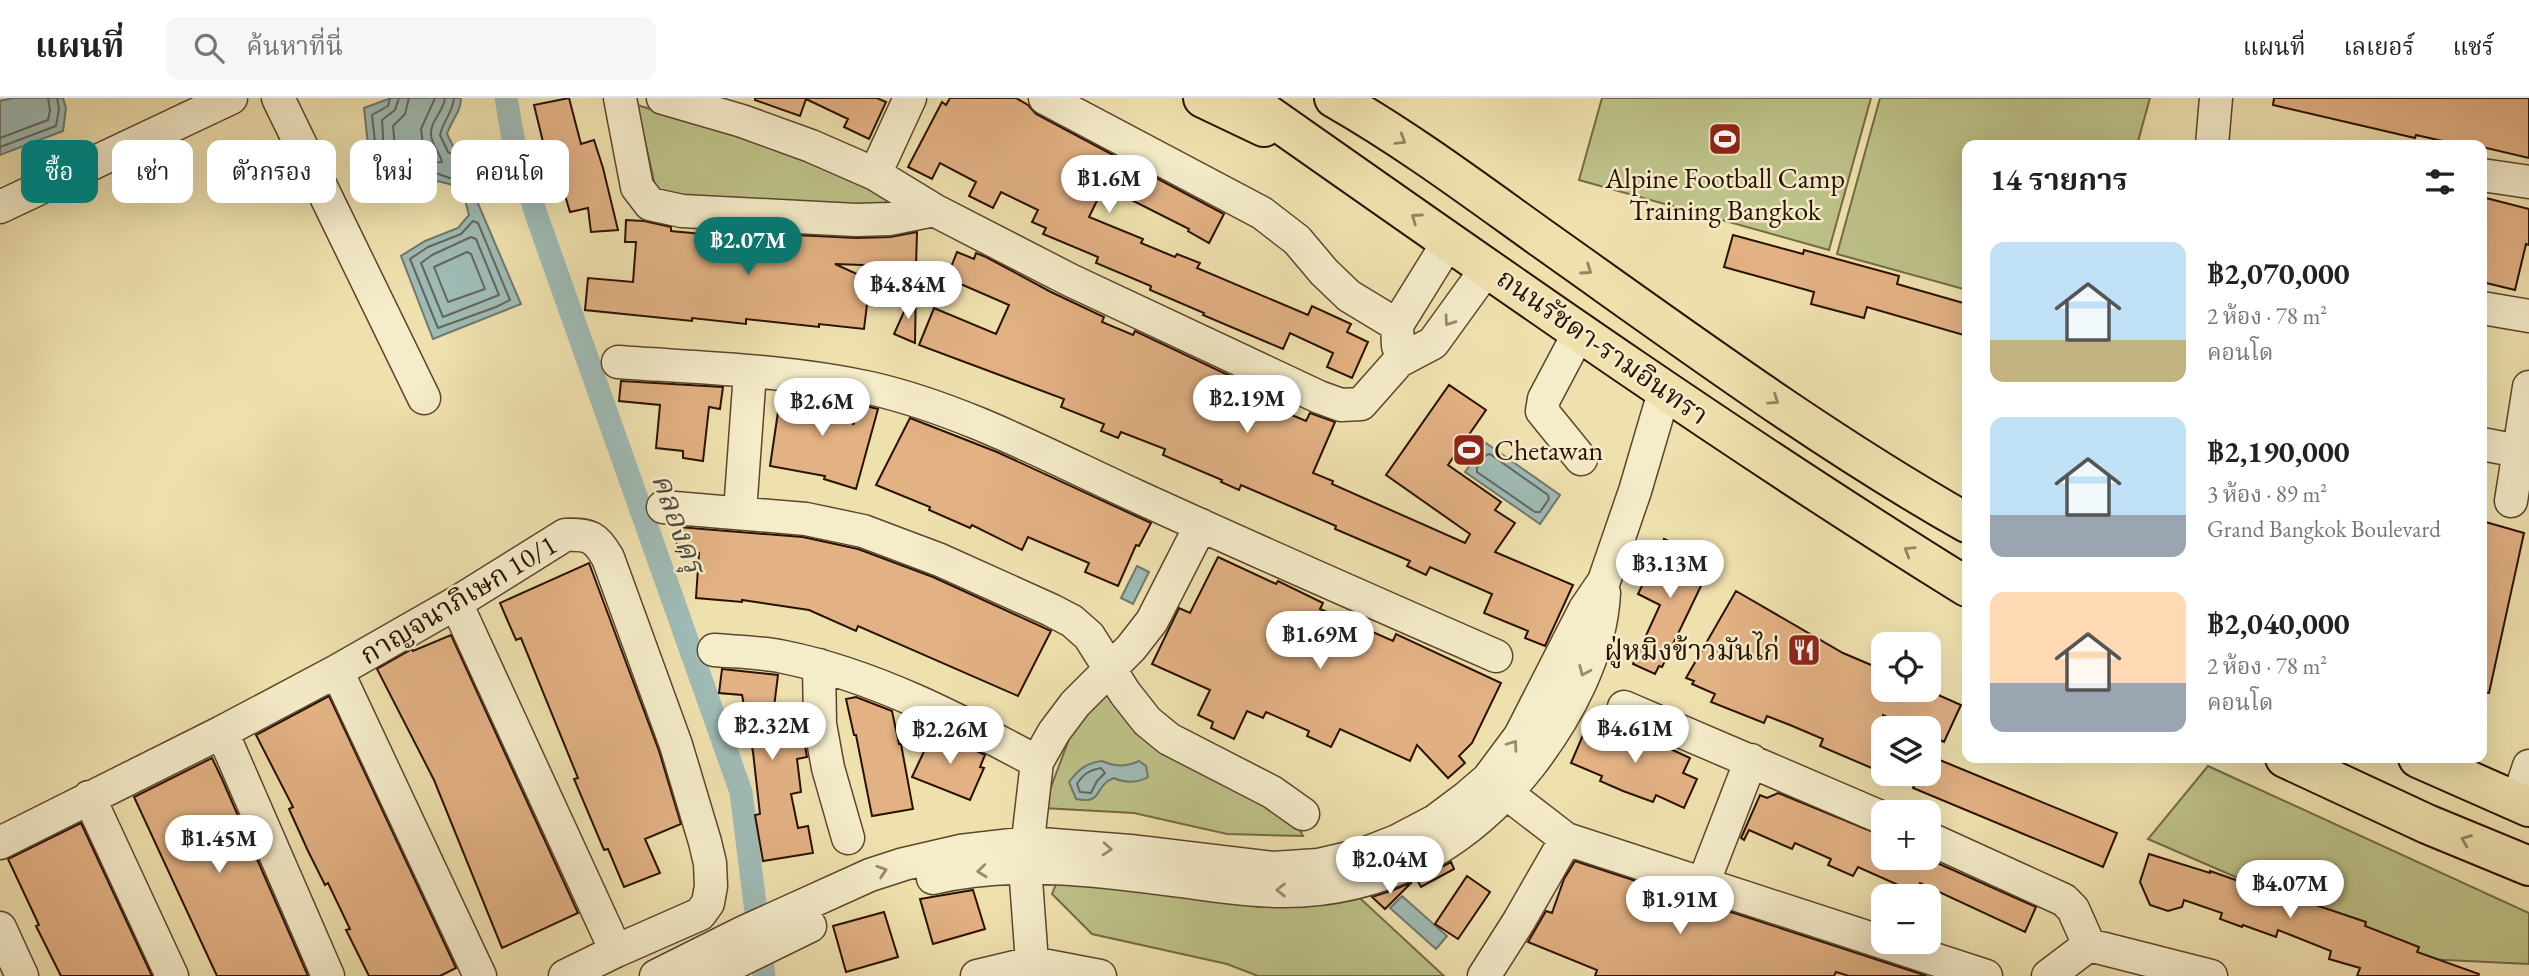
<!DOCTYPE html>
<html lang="th">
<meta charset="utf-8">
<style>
body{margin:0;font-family:"EB Garamond","Noto Serif Thai",serif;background:#f6f6f6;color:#222;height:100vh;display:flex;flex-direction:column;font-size:26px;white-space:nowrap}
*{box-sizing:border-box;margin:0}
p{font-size:23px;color:#767676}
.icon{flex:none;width:38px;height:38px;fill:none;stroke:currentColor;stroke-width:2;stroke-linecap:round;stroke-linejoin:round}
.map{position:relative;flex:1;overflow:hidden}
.details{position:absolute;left:1962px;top:42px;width:525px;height:623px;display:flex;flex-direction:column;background:#fff;border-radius:14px;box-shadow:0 7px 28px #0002}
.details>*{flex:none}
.guide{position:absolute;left:21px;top:42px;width:665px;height:63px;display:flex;gap:14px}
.buttons{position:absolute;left:1871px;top:534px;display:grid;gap:14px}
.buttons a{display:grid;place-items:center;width:70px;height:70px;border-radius:14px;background:#fff;box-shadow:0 7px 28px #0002;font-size:35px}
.price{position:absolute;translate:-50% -60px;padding:0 16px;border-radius:24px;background:#fff;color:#222;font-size:23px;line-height:46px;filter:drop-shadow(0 2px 4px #0008)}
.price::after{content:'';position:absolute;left:50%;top:42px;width:21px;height:16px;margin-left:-10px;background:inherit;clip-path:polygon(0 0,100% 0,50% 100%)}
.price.current{background:#0f766e;color:#fff}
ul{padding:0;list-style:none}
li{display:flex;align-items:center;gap:21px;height:175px;padding:0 28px}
li span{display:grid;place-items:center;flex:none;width:196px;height:140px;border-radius:14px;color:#555}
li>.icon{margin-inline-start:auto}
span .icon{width:84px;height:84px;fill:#fffc;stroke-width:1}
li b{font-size:30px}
h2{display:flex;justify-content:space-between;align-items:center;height:84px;padding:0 28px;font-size:30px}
.pill{padding:0 24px;border-radius:14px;background:#fff;box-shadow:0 7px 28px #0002;font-size:24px;line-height:63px}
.pill.current{background:#0f766e;color:#fff}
header{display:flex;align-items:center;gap:42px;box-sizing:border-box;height:98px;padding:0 35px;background:#fff;border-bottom:2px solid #e0e0e0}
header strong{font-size:33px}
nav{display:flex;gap:38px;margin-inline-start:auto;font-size:24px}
.search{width:490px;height:63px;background:#f6f6f6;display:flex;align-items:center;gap:18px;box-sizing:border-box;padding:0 24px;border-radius:14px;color:#767676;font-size:26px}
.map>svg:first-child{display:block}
.green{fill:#bdc288;stroke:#746a44;stroke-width:2}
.water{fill:#9fbbb6;stroke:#70776d;stroke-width:2}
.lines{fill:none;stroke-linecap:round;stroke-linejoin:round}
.shore{stroke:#64665b;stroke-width:2}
.canal{stroke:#9fbbb6;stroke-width:23}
.building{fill:#e2b184;stroke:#2a1100;stroke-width:2}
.minor-casing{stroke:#5b452c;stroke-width:35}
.major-casing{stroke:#2a1100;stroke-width:42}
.minor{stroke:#f5ecca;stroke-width:32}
.major{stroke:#efe1ae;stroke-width:38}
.oneway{stroke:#968360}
.oneway2{stroke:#9a896f}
.labels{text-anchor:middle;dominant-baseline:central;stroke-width:5;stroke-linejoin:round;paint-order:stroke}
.poi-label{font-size:28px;fill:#2a1100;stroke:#f5ecca}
.street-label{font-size:28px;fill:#2a1100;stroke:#f5ecca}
.water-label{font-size:30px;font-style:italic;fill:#534c40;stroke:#f5ecca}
</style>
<header>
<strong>แผนที่</strong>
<div class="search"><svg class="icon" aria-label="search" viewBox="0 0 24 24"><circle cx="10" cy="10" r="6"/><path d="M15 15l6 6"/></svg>ค้นหาที่นี่</div>
<nav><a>แผนที่</a><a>เลเยอร์</a><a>แชร์</a></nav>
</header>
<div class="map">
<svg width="2529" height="878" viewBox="0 0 2529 878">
<rect width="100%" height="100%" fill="#efe1ae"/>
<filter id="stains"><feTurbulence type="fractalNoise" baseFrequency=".00286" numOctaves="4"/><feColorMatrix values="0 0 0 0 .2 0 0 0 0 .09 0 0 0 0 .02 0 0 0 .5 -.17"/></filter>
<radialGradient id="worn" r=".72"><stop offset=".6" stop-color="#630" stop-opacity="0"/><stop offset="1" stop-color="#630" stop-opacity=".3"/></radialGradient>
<path class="green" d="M1602 0H1871L1829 152 1579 82Z
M1880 0H2150L2137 47H1967V192L1837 156Z
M637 7 767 46 879 94 900 110 657 97Z
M1111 579 1294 721 1303 738 1227 736 1134 715 1043 710 1071 636Z
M2208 668 2529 815V866L2425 861 2148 741Z
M1060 776 1350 791 1444 878H1258L1227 866 1092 836 1052 796Z"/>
<path class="water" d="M13 0H63L66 10 63 33 0 57V3Z
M391 0H461C461 14 451 23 447 36L454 50 468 56C475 69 476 79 473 94L521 206 433 241 401 158 425 143 458 130 469 117 465 102 456 88C423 77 420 81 390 98L379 94 370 65 364 10Z
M1486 345 1560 397 1540 426 1465 374Z
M1137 468 1149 474 1133 506 1121 500Z
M1102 663C1115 669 1127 669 1139 663L1146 668 1148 679C1138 685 1124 685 1114 680 1093 688 1104 707 1076 701L1069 684C1079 671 1086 665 1102 663Z
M1402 798 1447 838 1436 851 1390 810Z"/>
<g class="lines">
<path class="shore" d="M390 0 388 8 372 17 377 63 384 87 389 90 430 73 464 85 468 84 464 62 448 54 440 37C443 23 453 14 454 0
M399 0 395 12 382 22C384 40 381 64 393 78L426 65 442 64C440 55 432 47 431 37 430 23 444 13 445 0
M409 0 405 16 393 28 396 60 399 63 424 53 421 31 435 0
M0 40 48 22 50 12 48 0
M0 49 56 28 59 11 57 0
M473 123 478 125 510 202 496 209 438 230 410 161 428 149 461 136Z
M471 139 476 141 499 197 443 219 421 165 432 157Z
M467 154 471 156 485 191 448 204 434 169Z
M1490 356 1548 397 1549 401 1540 414H1535L1477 374V370L1486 357Z
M1101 670 1105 675 1097 683 1091 695 1080 694 1077 686C1083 676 1090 672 1101 670Z"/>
<path class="canal" d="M506 0 513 40 536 116 741 694 764 878"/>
</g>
<path class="building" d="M569 0 581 46 594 42 603 70 618 132 591 134 588 110 570 114 551 51 545 52 534 7Z
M755 0H877L886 4 869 41 844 29 848 21 806 1 800 18 755 2Z
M950 0H1016L1028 7 1036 16 1224 116 1209 145 1188 133 1189 131 1104 88 1089 119 1143 141 1141 145 1175 159 1177 156 1200 165 1197 170 1308 217 1312 208 1351 226 1347 234 1368 244 1352 280 1327 269 1333 255 1290 235 1283 251 1203 217 1204 215 1150 192 1151 188 1096 165 1098 159 1043 136 1046 130 1032 124 1038 112 1001 94 993 110 969 98 976 84 940 65 932 81 908 69 942 4 946 7Z
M2274 0H2529V60L2482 49V47H2460L2416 37 2415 40 2273 7Z
M2482 99 2529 111V147L2526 146 2515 192 2482 184Z
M626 122 644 123 671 129V133L723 138V134L749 135V138L795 143V137L857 140 890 139 917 134 916 169 835 166 870 182 864 231 819 226V229L746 221V226L692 220V223L585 212 588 180 633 184 636 144H625Z
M1733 137 1803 156 1804 152 1899 178 1897 186 1967 206V238L1867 209 1864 220 1811 206 1814 194 1724 169Z
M957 154 974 161 976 155 986 159 1051 194 1104 219 1102 224 1133 237 1135 233 1262 293 1258 303 1306 323 1310 315 1335 324 1313 375 1333 383 1332 386 1465 445 1470 436 1386 377 1449 287 1486 312 1448 367 1501 404 1495 412 1515 425 1495 454 1573 487 1545 548 1525 540 1528 533 1484 515 1492 496 1430 469 1426 477 1407 468 1410 463 1335 431 1336 428 1241 387 1239 392 1221 384 1222 382 1163 357 1165 351 1121 334 1118 340 1101 333 1104 326 1061 309 1064 301 919 247 934 210 996 236 1009 207 956 184 959 179 949 174Z
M916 187 915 245 894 236Z
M621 283 723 289 720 311 709 309 703 363 683 360V353L656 350 660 307 619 303Z
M781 294 856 306 853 327 862 307 878 311 856 391 824 381 825 378 770 368Z
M910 320 997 354 1151 425 1139 448 1136 447 1118 488 1085 474 1089 465 1028 439 1022 452 972 427 970 430 929 412 930 409 876 387Z
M2482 423 2524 435 2489 595 2482 594Z
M678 429 803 439 858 451 933 479 1051 533 1018 598 858 528 856 533 809 512 742 502V504L696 500 699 455 676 453Z
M1664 441 1713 463 1662 569 1659 568 1655 576 1633 566 1660 507 1638 496Z
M1218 459 1276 486 1278 483 1323 505 1320 511 1393 543 1396 536 1501 585 1472 645 1459 658 1465 665 1448 680 1417 647 1410 663 1340 631 1331 649 1307 638 1309 633 1266 614 1263 620 1247 613 1234 641 1211 630 1213 624 1198 617 1210 592 1152 566 1179 510 1190 515Z
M589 465 659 653 681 726 645 741 660 775 624 789 608 751 604 752 574 681 578 680 521 540 516 542 500 505Z
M1736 493 1843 555 1883 572V592H1927L1961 607 1944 644 1928 637V630H1912L1883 617V672L1875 669 1874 671 1820 648 1823 641 1790 627 1767 618 1764 625 1711 604 1715 596 1692 586 1694 583 1686 580Z
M451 537 578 815 502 850 434 682 377 571 412 551 413 553Z
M722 571 778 577 774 609 793 606 799 638 803 637 807 659 797 661 801 694 791 696 798 730 808 728 813 755 763 763 755 717 760 716 753 654 742 597 719 595Z
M329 598 456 870 440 878H369L346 832 350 831 328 785 325 787 308 753 289 711 293 709 256 637Z
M856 599 892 613 899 646H901L913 711 872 718 856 637H854L846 601Z
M1614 625 1690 660 1683 675 1697 681 1684 710 1656 697 1653 704 1623 693 1600 683 1602 678 1571 665 1586 630 1598 635Z
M934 632 985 657 980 669 984 670 970 702 912 679Z
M1930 658 2117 735 2103 769 1913 690 1920 676H1928Z
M212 660 222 681 308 878H217L134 699Z
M1778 695 1883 738V760H1926L2036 809 2025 834 1920 785 1916 795 1858 769 1853 778 1828 767 1831 761 1795 745 1792 751 1749 732 1744 742 1741 740 1760 697 1767 700Z
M81 725 152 878H61L36 828 39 827 8 761Z
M2149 756 2210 775V773L2267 793 2268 791 2366 824 2365 828 2419 849 2417 854 2479 876 2478 878H2357L2360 870 2329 861 2331 853 2278 832 2276 839 2243 827 2242 829 2220 821 2222 815 2184 802 2182 809 2168 813 2150 807 2140 784Z
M1575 763 1697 803 1927 878H1849L1836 874 1834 878H1595L1597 872 1528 844 1546 813 1552 815 1564 781Z
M1451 764 1454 771 1421 789 1417 782Z
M1467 778 1490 794 1458 841 1435 826Z
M1412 784 1385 811 1372 799 1393 792Z
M973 792 985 831 933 846 920 801Z
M884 814 898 859 846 874 833 828Z"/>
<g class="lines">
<defs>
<path id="minor" d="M278 0 424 300
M620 0 637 89 650 106 682 113 856 122 889 121 934 112
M663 0 742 23 811 48 875 76 934 112 1070 182 1319 299 1341 307 1361 306 1399 263 1433 245 1488 169
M1045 0 1262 115 1297 142 1324 174 1349 198 1397 227
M2212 47 2216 0
M875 76 910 0
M2482 77 2529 84
M0 109 231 0
M2482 210 2529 218
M1580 233 1544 301 1542 313 1581 361
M1398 248 1397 227 1449 143
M618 264C701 270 788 272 870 290 962 311 1049 358 1134 397 1254 452 1375 505 1496 558
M2482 346 2518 353
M2511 403 2529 289
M663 409 806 421 863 433 940 462 1051 512 1072 523 1089 538 1125 595 1147 623 1169 641 1272 694 1303 716
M740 414 750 274
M456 505 616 853 565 878
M714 552C737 554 761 554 784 559 873 577 958 621 1037 664
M819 567 820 626 828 670 848 740
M337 573 480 878
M1624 609 1883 720
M222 634 328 878
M1492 684 1566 741 1986 878
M89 699 172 878
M2517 704 2529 668
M1928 740 2064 802 2073 811 2089 847
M0 745 222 634 337 573 456 505 565 437C590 436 596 439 608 460L676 647 705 744 710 765 711 788 708 805 700 816 616 853
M933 780C1014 761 1099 772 1180 783 1213 787 1247 793 1280 793 1383 794 1467 747 1530 667 1567 619 1601 557 1604 495
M1703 786 1751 662
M0 830 22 878
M1032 865 1025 768 1037 664 1054 634 1075 606 1131 550 1152 523 1201 427
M656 878 744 834 870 777 904 766 960 753 1028 745 1130 753 1273 770 1318 767 1361 757 1397 743 1435 723 1467 699 1488 681 1520 638 1585 511 1604 483 1635 393 1665 291
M708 878 810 828
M977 878 1032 865 1100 878
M1484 878 1519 823 1566 741
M2048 878 2089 847 2211 878"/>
<path id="major" d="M1203 0 1264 29
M1244 0C1482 167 1720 336 1967 489
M1334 0C1406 41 1473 91 1540 139 1680 238 1819 341 1967 425
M2285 660 2427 726 2529 768
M2418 660 2529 709"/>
</defs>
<use href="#minor" class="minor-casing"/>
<use href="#major" class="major-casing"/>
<use href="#minor" class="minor"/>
<use href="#major" class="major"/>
</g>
<defs><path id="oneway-chevron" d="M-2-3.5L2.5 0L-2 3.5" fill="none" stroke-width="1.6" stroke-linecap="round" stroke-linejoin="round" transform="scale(1.75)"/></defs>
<g class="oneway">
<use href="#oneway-chevron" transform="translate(1401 42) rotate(32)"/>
<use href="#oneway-chevron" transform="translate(1416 120) rotate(-145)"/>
<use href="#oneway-chevron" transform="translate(1587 172) rotate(35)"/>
<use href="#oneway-chevron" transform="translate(1774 302) rotate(34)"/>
<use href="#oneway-chevron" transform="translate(1909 453) rotate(-148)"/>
<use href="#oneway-chevron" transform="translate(2466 742) rotate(-158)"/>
</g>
<g class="oneway2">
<use href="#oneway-chevron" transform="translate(1449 223) rotate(125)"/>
<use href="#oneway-chevron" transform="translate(1584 573) rotate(113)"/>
<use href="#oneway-chevron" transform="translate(1513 647) rotate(-54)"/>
<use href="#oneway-chevron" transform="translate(1107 751) rotate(4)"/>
<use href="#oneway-chevron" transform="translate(882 773) rotate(-18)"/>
<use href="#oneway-chevron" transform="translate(982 773) rotate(174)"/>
<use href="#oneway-chevron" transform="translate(1281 792) rotate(-180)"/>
</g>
<defs>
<symbol id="stadium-square" viewBox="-11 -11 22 22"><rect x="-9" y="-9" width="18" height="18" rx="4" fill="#8f2418" stroke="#f5ecca"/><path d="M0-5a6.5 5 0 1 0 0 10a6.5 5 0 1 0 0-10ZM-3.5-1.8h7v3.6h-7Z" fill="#fff"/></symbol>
<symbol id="restaurant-square" viewBox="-11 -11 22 22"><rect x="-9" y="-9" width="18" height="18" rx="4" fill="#8f2418" stroke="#f5ecca"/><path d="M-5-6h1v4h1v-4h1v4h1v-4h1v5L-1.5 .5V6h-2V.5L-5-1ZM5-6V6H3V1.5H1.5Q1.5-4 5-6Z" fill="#fff"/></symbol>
</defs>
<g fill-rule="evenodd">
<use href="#stadium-square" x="1706" y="22" width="38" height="38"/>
<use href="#stadium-square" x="1450" y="333" width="38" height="38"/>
<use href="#restaurant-square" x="1785" y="533" width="38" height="38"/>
</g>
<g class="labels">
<g class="poi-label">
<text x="1725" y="80">Alpine Football Camp<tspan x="1725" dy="32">Training Bangkok</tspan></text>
<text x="1494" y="352" text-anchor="start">Chetawan</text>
<text x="1780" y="552" text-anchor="end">ฝู่หมิงข้าวมันไก่</text>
</g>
<g class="street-label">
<text transform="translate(1603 248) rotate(35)">ถนนรัชดา-รามอินทรา</text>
<text transform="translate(458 501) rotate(-31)">กาญจนาภิเษก 10/1</text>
</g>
<g class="water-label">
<text transform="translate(679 425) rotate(70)">คลองครุ</text>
</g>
</g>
<rect width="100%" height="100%" filter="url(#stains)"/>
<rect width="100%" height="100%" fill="url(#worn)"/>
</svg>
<div class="buttons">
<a><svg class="icon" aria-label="locate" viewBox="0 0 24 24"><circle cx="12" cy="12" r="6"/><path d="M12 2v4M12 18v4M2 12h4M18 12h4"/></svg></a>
<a><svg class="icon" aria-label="layers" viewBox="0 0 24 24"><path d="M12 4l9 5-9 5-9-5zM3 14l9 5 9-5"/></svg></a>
<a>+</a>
<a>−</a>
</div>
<b class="price" style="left:1109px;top:117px">฿1.6M</b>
<b class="price current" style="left:748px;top:179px">฿2.07M</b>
<b class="price" style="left:908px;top:223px">฿4.84M</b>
<b class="price" style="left:1247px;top:337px">฿2.19M</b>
<b class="price" style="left:822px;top:340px">฿2.6M</b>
<b class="price" style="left:1670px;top:502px">฿3.13M</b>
<b class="price" style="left:1320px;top:573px">฿1.69M</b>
<b class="price" style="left:772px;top:664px">฿2.32M</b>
<b class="price" style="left:1635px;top:667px">฿4.61M</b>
<b class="price" style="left:950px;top:668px">฿2.26M</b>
<b class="price" style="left:219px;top:777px">฿1.45M</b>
<b class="price" style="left:1390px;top:798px">฿2.04M</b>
<b class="price" style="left:2290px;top:822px">฿4.07M</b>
<b class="price" style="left:1680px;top:838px">฿1.91M</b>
<div class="guide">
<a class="pill current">ซื้อ</a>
<a class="pill">เช่า</a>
<a class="pill">ตัวกรอง</a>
<a class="pill">ใหม่</a>
<a class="pill">คอนโด</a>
</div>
<section class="details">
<h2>14 รายการ<svg class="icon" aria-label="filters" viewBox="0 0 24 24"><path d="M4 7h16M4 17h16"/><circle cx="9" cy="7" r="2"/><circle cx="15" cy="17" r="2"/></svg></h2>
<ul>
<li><span style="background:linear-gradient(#bfe0f5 70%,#c2b280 0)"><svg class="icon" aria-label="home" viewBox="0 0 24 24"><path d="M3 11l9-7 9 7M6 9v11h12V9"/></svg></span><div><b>฿2,070,000</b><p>2 ห้อง · 78 m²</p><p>คอนโด</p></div></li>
<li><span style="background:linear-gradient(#bfe0f5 70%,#9aa5b1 0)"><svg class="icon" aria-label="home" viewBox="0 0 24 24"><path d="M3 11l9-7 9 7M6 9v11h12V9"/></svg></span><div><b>฿2,190,000</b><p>3 ห้อง · 89 m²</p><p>Grand Bangkok Boulevard</p></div></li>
<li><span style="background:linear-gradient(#ffd9b3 65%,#9aa5b1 0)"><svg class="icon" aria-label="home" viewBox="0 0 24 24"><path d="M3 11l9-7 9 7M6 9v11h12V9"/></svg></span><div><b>฿2,040,000</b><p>2 ห้อง · 78 m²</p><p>คอนโด</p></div></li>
</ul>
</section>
</div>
